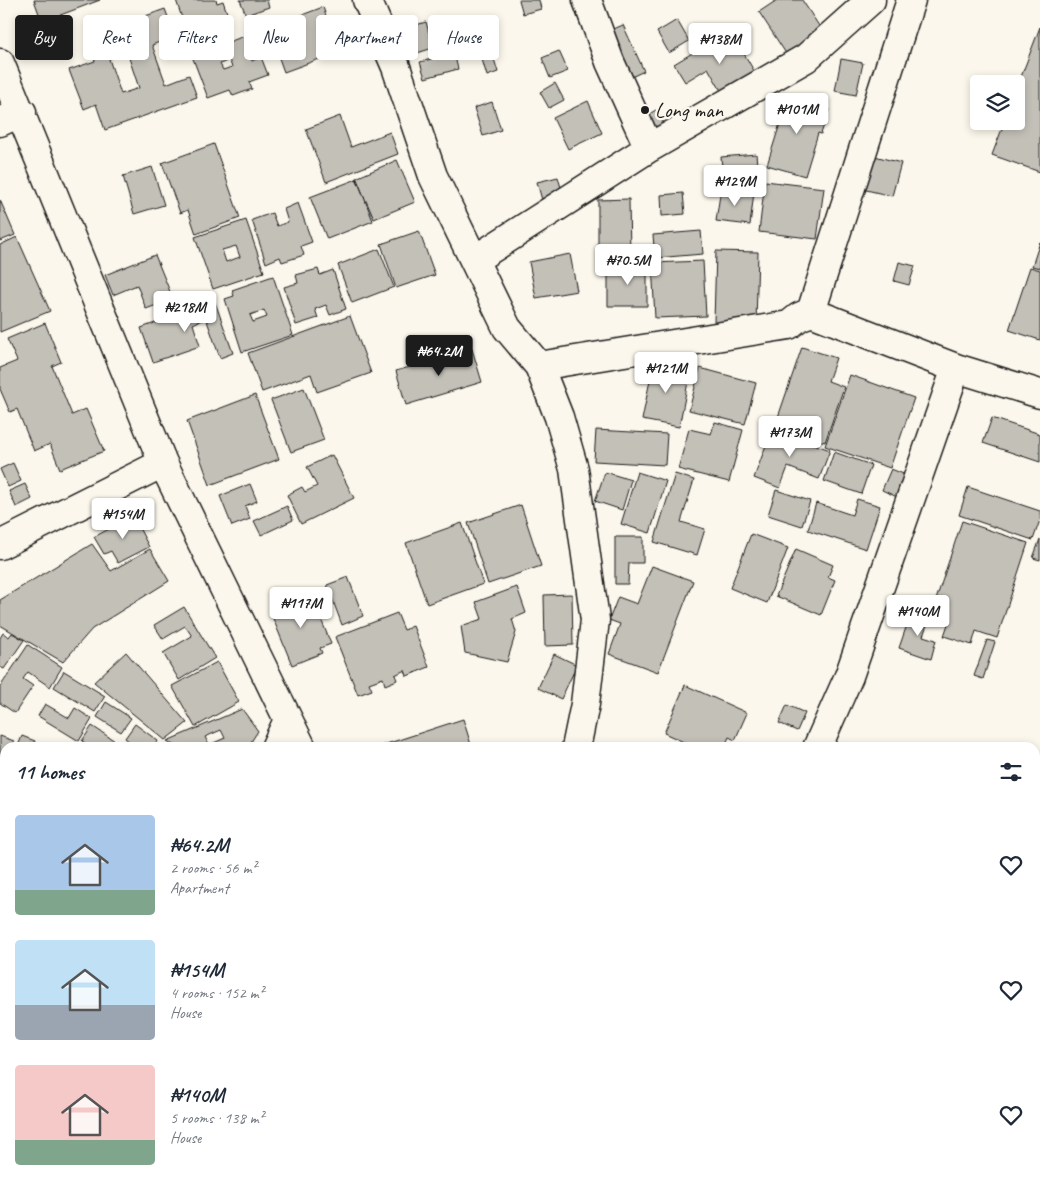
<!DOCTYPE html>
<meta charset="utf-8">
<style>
body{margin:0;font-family:Caveat,sans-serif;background:#f2f2f3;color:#1f2937;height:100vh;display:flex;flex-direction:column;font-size:19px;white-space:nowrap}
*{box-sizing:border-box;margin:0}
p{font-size:16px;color:#747a83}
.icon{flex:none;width:28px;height:28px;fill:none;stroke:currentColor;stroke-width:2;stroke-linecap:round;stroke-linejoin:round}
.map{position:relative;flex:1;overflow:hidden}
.side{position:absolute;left:0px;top:742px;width:1040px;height:446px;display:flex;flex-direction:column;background:#fff;border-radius:15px 15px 0 0;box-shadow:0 2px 8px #0003}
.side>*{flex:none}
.hud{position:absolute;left:15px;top:15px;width:500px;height:45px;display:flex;gap:10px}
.controls{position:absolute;left:970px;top:75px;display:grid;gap:10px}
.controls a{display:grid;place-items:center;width:55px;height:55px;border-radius:5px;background:#fff;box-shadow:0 2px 8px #0003;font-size:25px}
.price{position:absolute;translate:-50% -42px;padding:0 11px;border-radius:5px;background:#fff;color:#222;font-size:16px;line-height:32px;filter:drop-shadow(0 1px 2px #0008)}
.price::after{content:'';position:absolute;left:50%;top:30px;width:15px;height:11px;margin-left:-8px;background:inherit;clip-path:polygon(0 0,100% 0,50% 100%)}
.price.selected{background:#1c1c1c;color:#fff}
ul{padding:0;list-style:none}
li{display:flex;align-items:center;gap:15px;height:125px;padding:0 15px}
li span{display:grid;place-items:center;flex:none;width:140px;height:100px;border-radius:5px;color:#555}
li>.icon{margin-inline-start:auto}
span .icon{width:60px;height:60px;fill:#fffc;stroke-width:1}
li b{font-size:21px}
h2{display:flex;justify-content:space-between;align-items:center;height:60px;padding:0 15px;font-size:21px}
.pill{padding:0 18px;border-radius:5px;background:#fff;box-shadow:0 2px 8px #0003;font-size:18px;line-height:45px}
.pill.selected{background:#1c1c1c;color:#fff}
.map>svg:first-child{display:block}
.building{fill:#c3c0b8;stroke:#1c1c1c;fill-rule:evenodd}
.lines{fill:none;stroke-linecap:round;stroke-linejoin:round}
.minor-casing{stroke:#1c1c1c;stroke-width:31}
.minor{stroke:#fbf7ec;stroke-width:28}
.poi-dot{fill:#1c1c1c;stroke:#fbf7ec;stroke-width:2}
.labels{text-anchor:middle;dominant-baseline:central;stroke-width:4.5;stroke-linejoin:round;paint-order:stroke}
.poi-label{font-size:21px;fill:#1c1c1c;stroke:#fbf7ec;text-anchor:start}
</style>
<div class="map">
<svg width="1040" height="1188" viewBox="0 0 1040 1188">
<rect width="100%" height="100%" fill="#fbf7ec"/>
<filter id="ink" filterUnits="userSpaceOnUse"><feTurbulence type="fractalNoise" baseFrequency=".02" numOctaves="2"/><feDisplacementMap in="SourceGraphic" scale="10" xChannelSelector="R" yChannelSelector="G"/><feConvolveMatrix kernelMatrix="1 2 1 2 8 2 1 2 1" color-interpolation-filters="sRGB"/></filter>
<g filter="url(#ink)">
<path class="building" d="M34 0H100L42 22Z
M176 0H216L217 3 223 1 228 16 223 18 227 32 205 40 202 31 188 36Z
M240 0H267L269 7 246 15Z
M519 0H539L541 9 523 14Z
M777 0H802L823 32 787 55 759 12Z
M323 7 330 28 344 23 352 47 284 72 268 28Z
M165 9 175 36 152 45 166 84 189 75 197 97 105 130 96 104 84 109 69 70 95 61 87 37ZM127 52 139 88 121 94 109 59Z
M677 20 689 41 669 53 657 32Z
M426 22 433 48 414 54 406 28Z
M623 25 644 71 625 80 604 33Z
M1040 27V172L992 155 1005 121H1016V90Z
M732 33 757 76 724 96 708 68 685 82 674 64 699 49 700 52Z
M247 35 253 52 249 53 252 61 261 57 268 75 249 82 252 89 233 96 230 90 208 98 192 56ZM229 60 232 67 223 70 220 64Z
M489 43 498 72 487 76 478 46Z
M559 51 568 71 550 78 542 58Z
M454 53 458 69 425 78 420 62Z
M841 59 863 63 856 95 835 91Z
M555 83 564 100 549 108 540 92Z
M785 95 829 109 821 134 818 133 805 176 767 165 784 111 780 110Z
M588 101 602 133 568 149 553 118Z
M492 102 501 130 483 136 474 108Z
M656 110 667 128 653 136 642 118Z
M340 116 351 147 390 132 398 154 326 182 306 129Z
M214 144 240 218 196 234 188 210 180 213 162 163Z
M756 154 758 176 723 178 721 157Z
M871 155 901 163 892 196 862 189Z
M397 160 415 202 374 219 356 178Z
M152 167 164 205 134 214 123 176Z
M558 177 563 195 542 200 537 182Z
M357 179 373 221 327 239 310 197Z
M765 181 824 188 817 239 759 232Z
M721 188 754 192 750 225 716 221Z
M683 193 685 214 662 216 661 195Z
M629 199 630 255 598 256V200Z
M0 200 15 235 0 241Z
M298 203 312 242 301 246 304 255 282 262 280 257 266 263 252 220 272 213 277 226 288 222 284 209Z
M246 220 264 272 213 289 195 237ZM236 246 240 257 226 262 222 250Z
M419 231 435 275 396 288 381 244Z
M701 231 703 254 655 258 653 235Z
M17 237 50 311 0 332V245Z
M1040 242V268L1032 266Z
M379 249 394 287 352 303 338 265Z
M716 251 758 252 756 323 714 322Z
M570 254 577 291 536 298 529 262Z
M155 255 173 299 146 309 137 285 113 295 105 275Z
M703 261 706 316 655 318 652 263Z
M899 262 915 266 909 285 894 281Z
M608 265H647V306H608Z
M1030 267 1040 270V340L1009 330Z
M318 269 320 275 333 270 346 309 330 315 326 305 315 309 318 318 296 325 284 287 298 283 296 275Z
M273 276 293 335 242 352 225 299 234 296 232 290ZM264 310 267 317 253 322 250 315Z
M215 302 233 353 220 358 206 318 193 324 200 346 153 362 141 328Z
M350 316 371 373 317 392 311 374 262 392 248 353Z
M45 323 61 362 52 366 72 415 86 409 104 451 60 469 50 444 34 451 17 409 10 412 0 389V368L17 361 7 339Z
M802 347 836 358 828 381 844 387 825 442 775 426Z
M472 349 482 382 406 405 396 371Z
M654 360 691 367 679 427 642 420Z
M700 368 756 383 745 424 689 410Z
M850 375 914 398 890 468 825 446Z
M304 388 324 440 291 452 271 400Z
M255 395 279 459 210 485 187 421Z
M992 418 1040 434V462L983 443Z
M715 422 743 430 729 482 678 469 689 429 711 434Z
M772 429 830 450 819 479 788 467 780 488 754 478Z
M596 430 667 434 665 465 594 461Z
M834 452 871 465 861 494 824 481Z
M332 455 354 498 301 524 287 495 302 487 305 492 317 486 307 467Z
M13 463 21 481 8 487 0 469Z
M891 469 906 475 897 497 882 490Z
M605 472 631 480 622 510 595 501Z
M637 472 666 481 650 533 621 524Z
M675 474 694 480 681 522 705 529 697 555 654 542Z
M25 484 32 499 16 507 9 491Z
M250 484 257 501 245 506 250 519 232 526 220 496Z
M968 487 1040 511V520L1033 540 959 515Z
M776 490 810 501 802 526 768 515Z
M857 499 880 506 866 549 808 530 816 503 852 515Z
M521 505 541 566 488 584 468 523Z
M287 506 293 520 261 535 254 521Z
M133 516 149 547 118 563 111 551 104 554 94 537Z
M962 521 1028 543 997 638 976 631 972 645 944 636 950 618 932 612Z
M462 523 483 584 427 604 406 543Z
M751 534 788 548 767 603 730 588Z
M615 537H643V563H629L628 584H615Z
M1040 539V560L1033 558Z
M92 544 111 571 150 549 169 581 92 629 63 662 0 625V600Z
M796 549 833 565 828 577 835 580 821 615 776 596Z
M652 566 693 581 658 672 609 654 620 624 609 620 618 597 637 604Z
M348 577 363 616 342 625 327 585Z
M517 587 526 613 512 619 516 632 507 662 465 653 461 626 482 619 476 602Z
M311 594 331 644 320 648 322 653 292 665 270 611Z
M572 594 573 645 545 646 544 595Z
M184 607 215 658 179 680 163 653 192 636 185 626 163 639 154 625Z
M397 613 404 630 413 626 429 667 407 676 405 670 395 675 397 680 385 685 383 678 369 683 372 690 358 695 335 637Z
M911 613 929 619 923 636 936 640 931 659 899 648Z
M3 633 9 637 12 633 24 640 4 669 0 667V638Z
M987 640 995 642 983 679 974 676Z
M28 645 62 667 50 687 28 672 23 679 33 686 15 713 0 703V687Z
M126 652 187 723 165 740 94 682Z
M554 654 577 665 561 699 538 688Z
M217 662 239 702 195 727 172 686Z
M64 671 105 696 95 712 54 687Z
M685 685 747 713 735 740 729 737 724 748H697L664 733Z
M106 702 131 718 121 732 97 717Z
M45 704 69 718 75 708 92 719 79 741 38 716Z
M787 705 805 713 797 731 779 723Z
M242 709 258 731 247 748H179L167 741ZM221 730 225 738 209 745 205 737Z
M463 719 472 748H374Z
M135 724 158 741 153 748H137L125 738Z
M92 726 115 741 110 748H92L82 741Z
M0 736 14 741 12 748H5V764L0 777Z
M22 736 35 741 32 748 18 746Z
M0 803 5 805V848L0 846Z
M2 976 5 977V998L0 996Z
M5 1002V1064L0 1062V1013Z
M1036 1026 1040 1027V1043L1035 1041Z
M104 1184H118L124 1186 107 1188 103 1186Z
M146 1184H168L167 1188H145Z
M250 1184H326L324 1188H248Z
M733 1184H804L802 1188H737L732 1186Z
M840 1184H857L869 1188H839Z
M909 1184H943L941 1188H920Z
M948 1184H985L984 1188H947Z"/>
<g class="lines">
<defs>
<path id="minor" d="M367 0 396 67 433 176 507 328 539 366 559 417 574 469 595 620 585 704 576 748
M587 0 610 62 649 148
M0 63 163 463 302 748
M0 122 22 112
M474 260 649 148 806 58 871 0
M811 312 911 0
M539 366 789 325 799 317 811 312 956 368 1040 394
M0 545 163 463
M275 748 288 720
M817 748 849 676 956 368
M1035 1083 1040 1085
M523 1184 530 1188
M64 1188 66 1184
M441 1188 443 1184
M674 1188 676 1184"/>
</defs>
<use href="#minor" class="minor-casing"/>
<use href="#minor" class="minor"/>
</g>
</g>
<circle class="poi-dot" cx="645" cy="110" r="5"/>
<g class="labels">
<g class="poi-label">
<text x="655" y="110">Long man</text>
</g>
</g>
</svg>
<div class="controls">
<a><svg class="icon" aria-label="layers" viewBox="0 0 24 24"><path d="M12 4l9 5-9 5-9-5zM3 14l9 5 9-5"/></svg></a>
</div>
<b class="price" style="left:720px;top:65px">₦138M</b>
<b class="price" style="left:797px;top:135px">₦101M</b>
<b class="price" style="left:735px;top:207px">₦129M</b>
<b class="price" style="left:628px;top:286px">₦70.5M</b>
<b class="price" style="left:185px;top:333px">₦218M</b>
<b class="price selected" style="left:439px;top:377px">₦64.2M</b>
<b class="price" style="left:666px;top:394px">₦121M</b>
<b class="price" style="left:790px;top:458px">₦173M</b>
<b class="price" style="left:123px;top:540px">₦154M</b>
<b class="price" style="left:301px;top:629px">₦117M</b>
<b class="price" style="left:918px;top:637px">₦140M</b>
<div class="hud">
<a class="pill selected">Buy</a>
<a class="pill">Rent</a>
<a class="pill">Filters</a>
<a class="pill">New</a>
<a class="pill">Apartment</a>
<a class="pill">House</a>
</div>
<section class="side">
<h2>11 homes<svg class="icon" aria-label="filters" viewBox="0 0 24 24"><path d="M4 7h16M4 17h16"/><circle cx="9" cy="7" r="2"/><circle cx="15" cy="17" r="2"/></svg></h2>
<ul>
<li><span style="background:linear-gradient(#a9c7e8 75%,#7fa58c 0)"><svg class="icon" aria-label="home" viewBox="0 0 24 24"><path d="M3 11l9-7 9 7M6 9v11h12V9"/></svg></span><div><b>₦64.2M</b><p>2 rooms · 56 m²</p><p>Apartment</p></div><svg class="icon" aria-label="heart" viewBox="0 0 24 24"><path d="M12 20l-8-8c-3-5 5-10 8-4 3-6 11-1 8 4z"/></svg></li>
<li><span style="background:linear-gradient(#bfe0f5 65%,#9aa5b1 0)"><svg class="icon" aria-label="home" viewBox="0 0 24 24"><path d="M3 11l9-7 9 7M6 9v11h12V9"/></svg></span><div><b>₦154M</b><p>4 rooms · 152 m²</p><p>House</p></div><svg class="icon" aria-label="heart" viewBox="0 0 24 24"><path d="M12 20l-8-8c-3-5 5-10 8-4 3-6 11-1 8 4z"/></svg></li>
<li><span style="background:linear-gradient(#f6c9c9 75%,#7fa58c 0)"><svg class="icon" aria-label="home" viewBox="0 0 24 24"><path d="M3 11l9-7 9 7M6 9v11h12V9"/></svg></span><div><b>₦140M</b><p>5 rooms · 138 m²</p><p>House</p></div><svg class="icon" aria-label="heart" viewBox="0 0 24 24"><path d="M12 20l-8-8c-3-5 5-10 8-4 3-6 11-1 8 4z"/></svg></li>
</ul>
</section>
</div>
